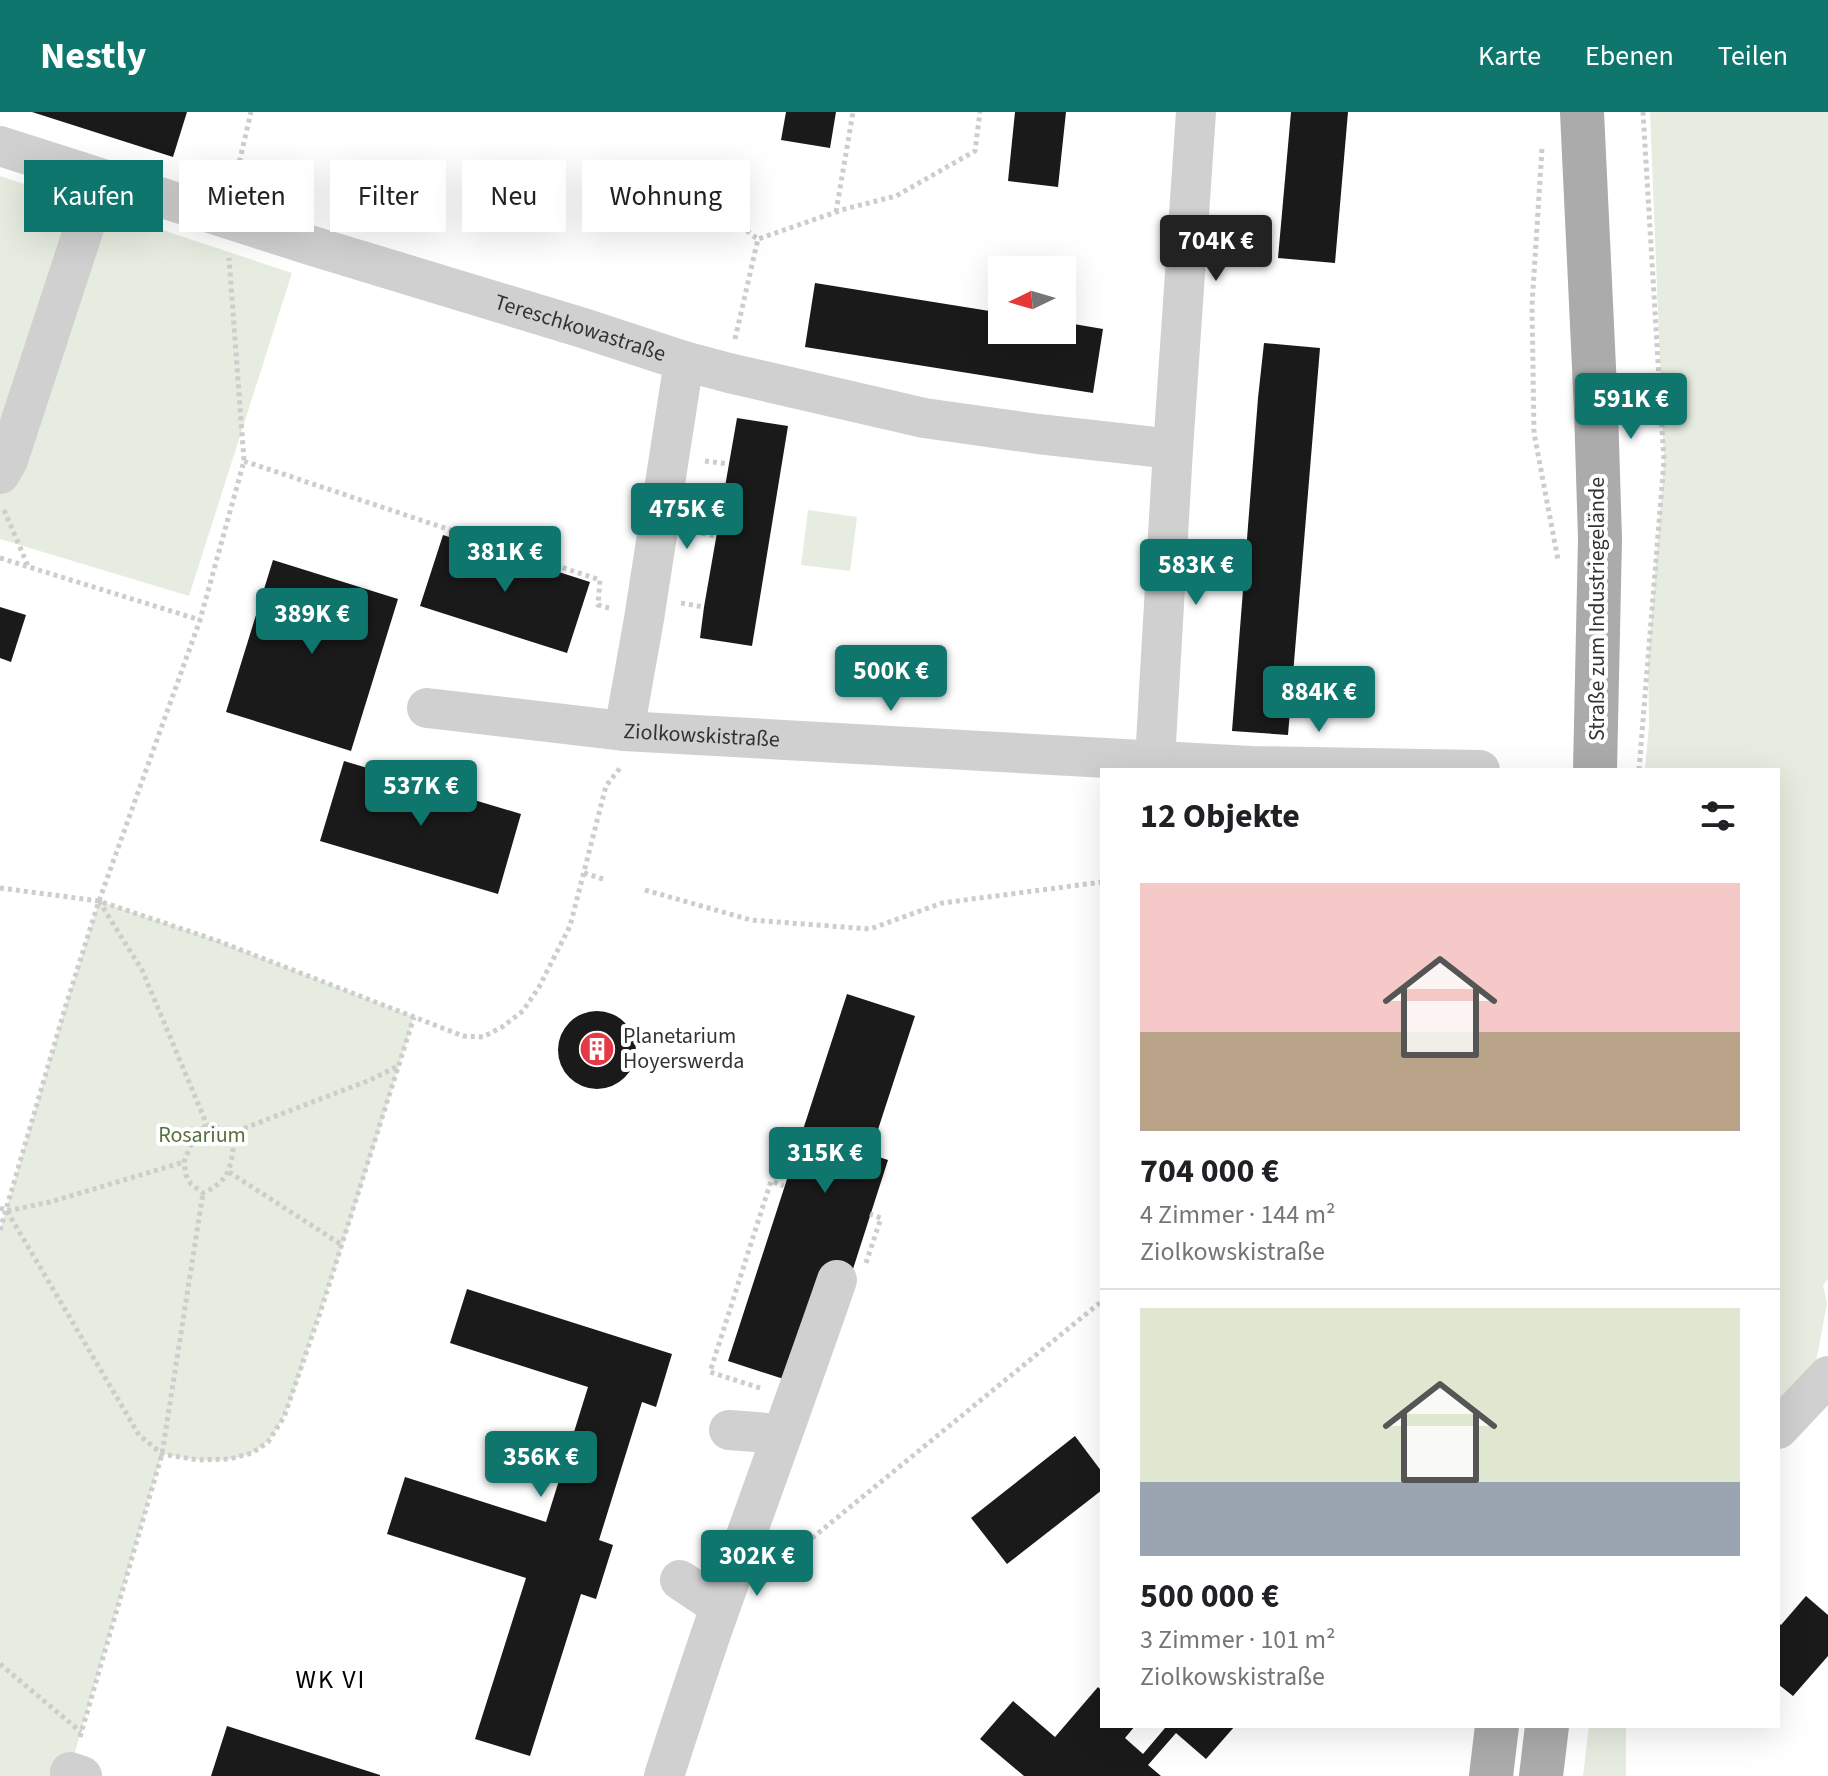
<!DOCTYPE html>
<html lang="de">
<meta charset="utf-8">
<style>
body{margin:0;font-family:"Source Sans 3",sans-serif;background:#f6f6f6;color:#202124;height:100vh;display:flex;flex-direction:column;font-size:30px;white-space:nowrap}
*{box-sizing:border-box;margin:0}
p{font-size:26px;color:#757577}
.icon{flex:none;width:44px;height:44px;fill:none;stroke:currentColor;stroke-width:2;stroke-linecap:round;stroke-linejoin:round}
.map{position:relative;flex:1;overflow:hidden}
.side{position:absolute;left:1100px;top:656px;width:680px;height:960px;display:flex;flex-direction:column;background:#fff;border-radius:0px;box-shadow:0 8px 32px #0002}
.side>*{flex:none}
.top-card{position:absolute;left:24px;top:48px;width:760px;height:72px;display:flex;gap:16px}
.needle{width:52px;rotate:265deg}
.controls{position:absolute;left:988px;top:144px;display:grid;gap:16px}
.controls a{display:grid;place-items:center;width:88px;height:88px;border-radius:0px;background:#fff;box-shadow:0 8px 32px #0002;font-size:40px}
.price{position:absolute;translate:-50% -68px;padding:0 18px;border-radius:8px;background:#0f766e;color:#fff;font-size:26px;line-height:52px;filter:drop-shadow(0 2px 4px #0008)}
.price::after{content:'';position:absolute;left:50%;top:48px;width:24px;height:18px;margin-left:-12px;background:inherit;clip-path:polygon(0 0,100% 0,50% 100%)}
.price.current{background:#222;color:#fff}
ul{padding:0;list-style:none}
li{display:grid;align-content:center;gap:16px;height:424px;padding:0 40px}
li+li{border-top:2px solid #e0e0e0}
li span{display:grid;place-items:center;height:248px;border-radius:0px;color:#555}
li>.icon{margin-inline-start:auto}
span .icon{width:144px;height:144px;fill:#fffc;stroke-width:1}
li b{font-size:34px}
h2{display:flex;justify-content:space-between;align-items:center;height:96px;padding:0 40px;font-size:34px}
.chip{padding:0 28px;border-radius:0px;background:#fff;box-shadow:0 8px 32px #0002;font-size:28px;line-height:72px}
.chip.current{background:#0f766e;color:#fff}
header{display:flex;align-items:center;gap:48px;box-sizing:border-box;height:112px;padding:0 40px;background:#0f766e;color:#fff}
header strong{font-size:38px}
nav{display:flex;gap:44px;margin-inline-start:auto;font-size:28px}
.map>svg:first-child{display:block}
.green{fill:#e6ecdf}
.building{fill:#1a1a1a}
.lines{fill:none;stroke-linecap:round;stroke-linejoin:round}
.path{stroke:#cdcdcd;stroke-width:5;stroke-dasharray:4 4;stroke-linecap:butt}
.minor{stroke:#d0d0d0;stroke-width:40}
.major{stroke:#ababab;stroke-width:44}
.labels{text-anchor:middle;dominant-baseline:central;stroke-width:8;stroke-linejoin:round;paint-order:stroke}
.street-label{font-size:22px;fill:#333;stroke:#fff}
.poi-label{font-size:22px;fill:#333;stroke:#fff;text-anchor:start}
.park-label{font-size:22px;fill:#56703f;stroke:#fff}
.quarter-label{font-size:26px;letter-spacing:2px;fill:#000;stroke:#fff}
</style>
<header>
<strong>Nestly</strong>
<nav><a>Karte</a><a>Ebenen</a><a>Teilen</a></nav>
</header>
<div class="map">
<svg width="1828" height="1664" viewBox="0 0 1828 1664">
<rect width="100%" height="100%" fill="#fff"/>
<path class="green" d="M1650 0H1828V1167L1823 1173 1827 1191 1813 1267 1778 1306V658H1645L1649 613 1648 549 1664 349Z
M0 64 292 161 189 484 0 427Z
M808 398 857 405 850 459 801 453Z
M99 789 218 829 414 905C381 1014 347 1123 310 1230 300 1259 288 1309 267 1330 240 1357 195 1348 162 1342L68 1664H0V1118L66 893Z
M1589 1614H1626V1664H1583Z"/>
<path class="building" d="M32 0H187L173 45Z
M786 0H836L830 36 781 28Z
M1015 0H1066L1058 75 1008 69Z
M1291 0H1348L1335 151 1278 146Z
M815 171 1002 201V218H1062V210L1103 217 1093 281 805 235Z
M1264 231 1320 236 1288 623 1232 619 1258 286Z
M737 306 788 314 752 534 700 526 704 495Z
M443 423 590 470 567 541 420 494Z
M273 448 398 487 351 639 226 600Z
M0 495 26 503 11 550 0 546Z
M344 649 521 702 498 782 320 729Z
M847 882 915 904 870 1042 888 1048 853 1157 796 1271 728 1249Z
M558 938a39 39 0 1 1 78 0a39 39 0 1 1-78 0Z
M467 1177 672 1242 656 1295 642 1290 599 1428 613 1433 596 1487 581 1482 530 1644 475 1627 526 1466 387 1422 405 1365 546 1410 588 1275 450 1231Z
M1075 1324 1102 1360V1378L1007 1452 971 1406Z
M1806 1484 1828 1503V1544L1793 1584 1778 1572V1511L1781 1513Z
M1098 1575 1102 1579V1614H1135L1125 1626 1143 1642 1165 1616 1163 1614H1235L1206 1647 1176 1621 1148 1653 1161 1664H1024L980 1627 1013 1589 1055 1625Z
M227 1614 380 1663V1664H211Z"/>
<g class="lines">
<path class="path" d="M1542 37 1532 193 1534 321 1558 448
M234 73 251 0
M733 82C736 105 739 115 758 127
M836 100 853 0
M735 227 758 127 845 97 896 84 975 39 980 0
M244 349 600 468 598 493 609 496
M705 349 728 352
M4 398 28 454
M694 420 717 424
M0 446 200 508
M681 491 704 495
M1639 658 1664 349 1643 0
M584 761 603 767
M0 776 99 789 218 829 463 924 483 925 502 915 523 899 539 875 570 814 606 674 620 656
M645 778 751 808 870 817 942 791 1102 770
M99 789 142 858 207 1013
M207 1013 224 1017 234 1029C231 1057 229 1069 203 1081L191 1072 186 1063 184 1050 195 1022Z
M229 1022 370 968 398 954
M229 1060 342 1133
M0 1096 7 1099 50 1090 184 1050
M7 1099 139 1323 162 1342 198 1348 229 1347 252 1341 268 1330 284 1305 321 1198 414 905
M0 1118 66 893 99 789 200 508 244 349 229 146
M866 1151 881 1106 870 1102
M760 1276 710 1260 771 1069 784 1074
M774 1453 778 1454 1102 1189
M0 1552 81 1620
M80 1625 162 1342 203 1081"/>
<g class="minor">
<path id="s1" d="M0 34 316 135 583 216 684 249 729 261 924 306 1038 322 1173 337"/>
<path d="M0 362 8 348 100 67"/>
<path id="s2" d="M427 596 624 619 1250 654 1480 658"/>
<path d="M624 619 644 507 684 249"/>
<path d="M1155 648 1173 337 1196 0"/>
<path d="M1778 1317 1828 1264"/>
<path d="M729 1318 782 1322"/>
<path d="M680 1468 720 1495"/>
<path d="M70 1660 82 1664"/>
<path d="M664 1664C682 1608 700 1552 720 1496 759 1387 799 1278 837 1168"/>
</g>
<path class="major" d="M1582 0 1596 298 1600 427 1595 658
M1491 1664 1497 1614
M1541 1664 1547 1614"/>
</g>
<defs>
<symbol id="building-disc" viewBox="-11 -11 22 22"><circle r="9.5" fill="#e63946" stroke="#fff"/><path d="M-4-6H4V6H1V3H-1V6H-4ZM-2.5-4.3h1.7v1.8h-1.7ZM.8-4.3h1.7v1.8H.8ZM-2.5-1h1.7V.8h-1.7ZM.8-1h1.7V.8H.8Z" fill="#fff"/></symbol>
</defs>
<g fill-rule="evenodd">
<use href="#building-disc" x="577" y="917" width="40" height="40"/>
</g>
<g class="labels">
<g class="street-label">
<text stroke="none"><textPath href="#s1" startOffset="608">Tereschkowastraße</textPath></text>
<text transform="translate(1597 497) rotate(-90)">Straße zum Industriegelände</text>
<text stroke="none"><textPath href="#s2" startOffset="276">Ziolkowskistraße</textPath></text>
</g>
<g class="poi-label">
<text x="623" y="924">Planetarium<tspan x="623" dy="25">Hoyerswerda</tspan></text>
</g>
<g class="park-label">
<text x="202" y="1023">Rosarium</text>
</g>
<g class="quarter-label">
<text x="331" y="1567">WK VI</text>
</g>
</g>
</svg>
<div class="controls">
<a><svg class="needle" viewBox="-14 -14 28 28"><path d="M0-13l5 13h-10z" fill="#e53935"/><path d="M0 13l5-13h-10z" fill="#757577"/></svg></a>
</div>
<b class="price current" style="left:1216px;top:171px">704K €</b>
<b class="price" style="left:1631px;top:329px">591K €</b>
<b class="price" style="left:687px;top:439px">475K €</b>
<b class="price" style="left:505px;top:482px">381K €</b>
<b class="price" style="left:1196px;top:495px">583K €</b>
<b class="price" style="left:312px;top:544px">389K €</b>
<b class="price" style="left:891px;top:601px">500K €</b>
<b class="price" style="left:1319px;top:622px">884K €</b>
<b class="price" style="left:421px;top:716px">537K €</b>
<b class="price" style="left:825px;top:1083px">315K €</b>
<b class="price" style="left:541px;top:1387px">356K €</b>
<b class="price" style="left:757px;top:1486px">302K €</b>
<div class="top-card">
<a class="chip current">Kaufen</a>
<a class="chip">Mieten</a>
<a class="chip">Filter</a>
<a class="chip">Neu</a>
<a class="chip">Wohnung</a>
</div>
<section class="side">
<h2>12 Objekte<svg class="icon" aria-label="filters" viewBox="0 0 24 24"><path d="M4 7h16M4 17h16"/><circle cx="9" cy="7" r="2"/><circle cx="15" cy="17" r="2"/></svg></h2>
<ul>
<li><span style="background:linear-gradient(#f6c9c9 60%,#b9a48a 0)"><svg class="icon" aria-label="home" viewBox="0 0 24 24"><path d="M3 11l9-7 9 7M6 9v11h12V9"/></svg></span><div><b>704 000 €</b><p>4 Zimmer · 144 m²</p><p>Ziolkowskistraße</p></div></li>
<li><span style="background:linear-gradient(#dfe7d0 70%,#9aa5b1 0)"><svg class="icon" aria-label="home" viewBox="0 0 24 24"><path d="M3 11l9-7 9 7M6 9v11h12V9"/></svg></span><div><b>500 000 €</b><p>3 Zimmer · 101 m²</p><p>Ziolkowskistraße</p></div></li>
</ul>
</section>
</div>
